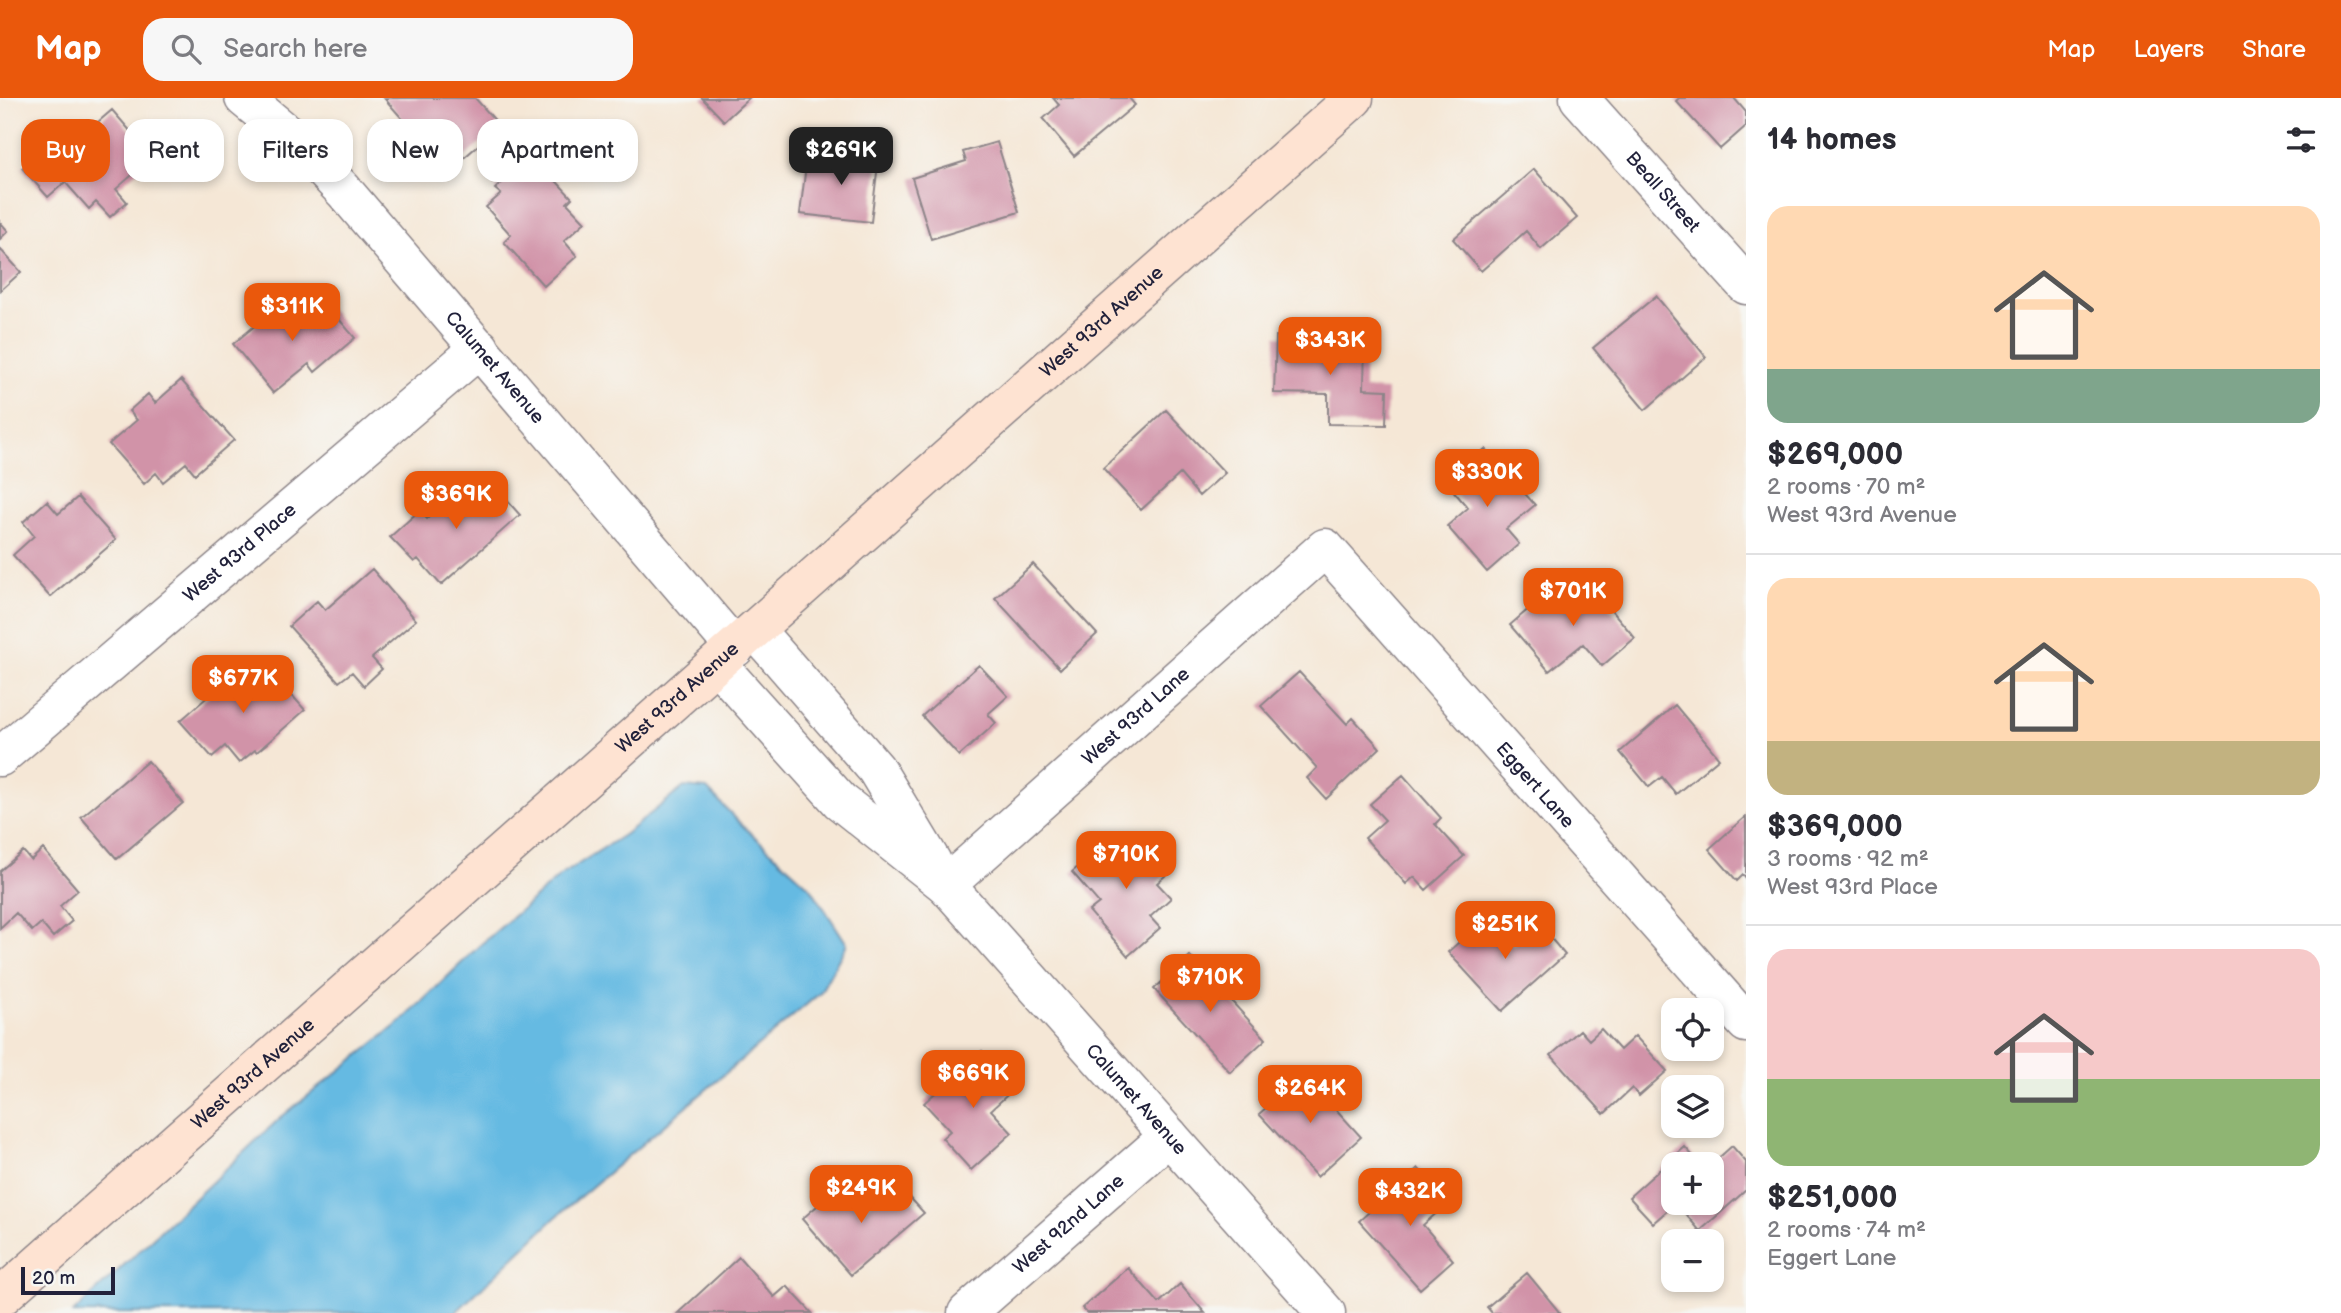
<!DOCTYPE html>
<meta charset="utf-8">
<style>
body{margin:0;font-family:"Balsamiq Sans",sans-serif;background:#f7f7f7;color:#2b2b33;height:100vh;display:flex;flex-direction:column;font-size:26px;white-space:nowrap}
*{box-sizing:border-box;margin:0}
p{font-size:23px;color:#7c7c81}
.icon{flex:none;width:38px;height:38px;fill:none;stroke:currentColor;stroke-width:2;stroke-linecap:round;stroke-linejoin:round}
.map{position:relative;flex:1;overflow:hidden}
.details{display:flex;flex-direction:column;background:#fff;width:595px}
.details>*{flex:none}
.banner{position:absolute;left:21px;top:21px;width:665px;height:63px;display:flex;gap:14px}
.buttons{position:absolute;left:1661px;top:900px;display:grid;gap:14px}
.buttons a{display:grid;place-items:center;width:63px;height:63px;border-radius:14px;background:#fff;box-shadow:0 4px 10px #0003;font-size:35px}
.scale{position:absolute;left:21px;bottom:18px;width:94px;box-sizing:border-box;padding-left:7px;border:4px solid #22223b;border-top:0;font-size:19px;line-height:24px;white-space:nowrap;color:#22223b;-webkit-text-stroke:5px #f6f6f2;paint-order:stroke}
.price{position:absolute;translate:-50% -60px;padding:0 16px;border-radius:14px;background:#ea580c;color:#fff;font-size:23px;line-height:46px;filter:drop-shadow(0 2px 4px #0008)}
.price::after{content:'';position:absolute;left:50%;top:42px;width:21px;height:16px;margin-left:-10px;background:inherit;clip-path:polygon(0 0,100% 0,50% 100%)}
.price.on{background:#222;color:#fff}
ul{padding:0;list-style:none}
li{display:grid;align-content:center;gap:14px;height:371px;padding:0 21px}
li+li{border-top:2px solid #e1e1e2}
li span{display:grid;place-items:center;height:217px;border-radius:21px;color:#555}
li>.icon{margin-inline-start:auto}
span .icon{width:126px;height:126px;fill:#fffc;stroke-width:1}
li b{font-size:30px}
h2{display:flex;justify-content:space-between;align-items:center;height:84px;padding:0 21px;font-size:30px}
.tag{padding:0 24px;border-radius:21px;background:#fff;box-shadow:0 4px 10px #0003;font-size:24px;line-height:63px}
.tag.on{background:#ea580c;color:#fff}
header{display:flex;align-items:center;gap:42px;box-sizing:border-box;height:98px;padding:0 35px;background:#ea580c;color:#fff}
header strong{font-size:33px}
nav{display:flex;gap:38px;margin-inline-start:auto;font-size:24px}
.search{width:490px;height:63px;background:#f7f7f7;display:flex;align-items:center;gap:18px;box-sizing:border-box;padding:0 24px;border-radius:21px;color:#7c7c81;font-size:26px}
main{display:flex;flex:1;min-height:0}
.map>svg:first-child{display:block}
.water{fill:#65bae2;stroke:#446e8e;stroke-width:2}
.building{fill:#d193a8}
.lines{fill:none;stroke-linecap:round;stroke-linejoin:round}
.street-casing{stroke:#8c8488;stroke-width:41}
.secondary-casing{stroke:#8c8488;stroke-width:41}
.street{stroke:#fff;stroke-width:38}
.secondary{stroke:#fee3d2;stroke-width:38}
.labels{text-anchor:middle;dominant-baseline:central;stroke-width:5;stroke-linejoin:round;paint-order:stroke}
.street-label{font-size:19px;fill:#22223b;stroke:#f6f6f2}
</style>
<header>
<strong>Map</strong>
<div class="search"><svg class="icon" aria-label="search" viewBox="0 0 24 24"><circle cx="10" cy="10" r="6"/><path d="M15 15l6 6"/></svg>Search here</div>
<nav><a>Map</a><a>Layers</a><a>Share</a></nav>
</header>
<main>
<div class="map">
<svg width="1746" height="1215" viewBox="0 0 1746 1215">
<rect width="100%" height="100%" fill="#f6f6f2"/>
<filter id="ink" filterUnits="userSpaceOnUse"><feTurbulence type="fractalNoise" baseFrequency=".0143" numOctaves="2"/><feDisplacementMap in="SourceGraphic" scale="14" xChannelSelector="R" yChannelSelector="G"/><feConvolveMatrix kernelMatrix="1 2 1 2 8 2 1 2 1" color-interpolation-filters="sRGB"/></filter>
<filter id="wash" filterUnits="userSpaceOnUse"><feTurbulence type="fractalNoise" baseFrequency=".00686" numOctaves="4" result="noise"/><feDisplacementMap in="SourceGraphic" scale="28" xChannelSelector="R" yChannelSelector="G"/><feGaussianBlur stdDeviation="1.57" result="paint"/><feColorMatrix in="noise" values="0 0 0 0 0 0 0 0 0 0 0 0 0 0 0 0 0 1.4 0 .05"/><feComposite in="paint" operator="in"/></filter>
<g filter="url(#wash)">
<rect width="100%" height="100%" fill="#f5e7d6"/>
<path class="water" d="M684 689 707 691 743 728 811 790 847 846 820 895 555 1120 455 1215H73L280 1020 403 922 479 848 560 778 625 736Z"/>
<g id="blocks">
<path class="building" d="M384 0H475L500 28 458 65 445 51 436 59Z
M702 0H749L724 23Z
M1053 0H1129L1135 7 1074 58 1043 21 1059 7Z
M1679 0H1734L1746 14V28L1720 51 1676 3Z
M112 12 153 59 116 91 127 104 110 119 96 104 89 111 65 84 48 99 22 70 67 30 77 42Z
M997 44 1019 114 931 141 912 80 966 63 963 54Z
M843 54 879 58 871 124 800 116 807 59 842 63Z
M532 57 572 100 567 105 585 124 564 143 577 158 544 188 504 144 511 137 486 109 501 96 495 91Z
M1534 71 1577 120 1541 151 1526 133 1481 173 1453 141Z
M0 124 8 133 0 141Z
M0 151 21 174 0 193Z
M292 197 311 221 327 207 355 240 315 274 309 266 273 295 233 246Z
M1656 198 1706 259 1645 312 1593 250Z
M1276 238 1365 240 1364 291 1387 292 1386 327 1328 326V296L1274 295Z
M181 282 234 342 195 376 186 365 163 384 156 375 144 386 109 346 137 322 129 313 148 296 155 305Z
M1166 312 1225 375 1199 398 1180 376 1141 412 1103 370Z
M1485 351 1535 407 1506 431 1519 446 1487 474 1447 428 1468 410 1446 384Z
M487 380 520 417 441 487 418 461 414 464 390 439 419 413 427 421 449 401 455 409Z
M78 399 116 442 50 499 13 457 34 438 23 424 47 403 58 416Z
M1033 466 1097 536 1060 571 995 500Z
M372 471 416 522 372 560 382 571 364 588 352 574 339 584 289 528 317 503 325 512Z
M1587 483 1635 540 1602 568 1583 546 1549 573 1510 527 1545 497 1555 509Z
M979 567 1008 598 988 616 996 625 959 658 922 618Z
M267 569 305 612 257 654 255 652 239 665 225 648 212 659 180 623 221 587 223 589 245 570 254 580Z
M1299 574 1347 626 1353 620 1380 650 1326 701 1307 680 1317 670 1261 608Z
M1675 607 1719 660 1676 696 1662 679 1649 689 1620 654Z
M148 663 183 705 117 761 81 719Z
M1403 677 1441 720 1435 726 1464 758 1426 792 1414 779 1406 786 1365 740 1385 722 1370 706Z
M1746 718V781L1743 777 1737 783 1709 751Z
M1116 736 1136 760 1154 744 1175 769 1157 785 1171 800 1150 819 1160 830 1128 858 1089 813 1099 805 1072 774Z
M43 751 78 792 60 808 72 823 53 839 41 825 32 833 16 815 0 830V773L23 753 31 762Z
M1487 819 1513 848 1538 825 1565 857 1502 913 1448 854Z
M1190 858 1266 941 1230 974 1154 891Z
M1601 931 1620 952 1635 938 1667 973 1639 998 1632 990 1604 1016 1551 957 1580 932 1589 942Z
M982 953 1015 990 991 1012 1012 1035 971 1072 942 1040 950 1033 924 1005Z
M1304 976 1361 1039 1317 1079 1259 1016Z
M1732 1048 1746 1064V1092L1700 1133 1676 1105 1653 1125 1629 1099 1685 1049 1700 1066H1673V1104H1712V1066Z
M1418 1070 1448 1105 1423 1127 1453 1162 1420 1191 1359 1123Z
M896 1084 924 1115 851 1177 802 1121 839 1089 861 1114Z
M739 1159 774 1199 787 1188 812 1215H678Z
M1128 1170 1159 1205 1180 1186 1205 1215H1087L1082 1210Z
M1527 1175 1560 1215H1492L1487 1209Z"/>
</g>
</g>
<g filter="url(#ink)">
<use href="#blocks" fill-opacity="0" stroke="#8c8488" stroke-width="2"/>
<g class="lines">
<defs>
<g id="street">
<path id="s1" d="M244 0 296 43 344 93 735 550"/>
<path id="s2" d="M1579 0 1746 187"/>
<path d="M755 532 876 671 932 764"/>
<path id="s3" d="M717 566 840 703 946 787 1326 1215"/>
<path id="s4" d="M0 659 480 250"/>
<path id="s5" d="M946 787 1325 450 1746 925"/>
<path id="s6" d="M967 1215 1169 1038"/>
</g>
<g id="secondary">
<path id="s7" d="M0 1200 1354 0"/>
</g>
</defs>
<use href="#street" class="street-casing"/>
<use href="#secondary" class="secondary-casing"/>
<use href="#street" class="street"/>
<use href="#secondary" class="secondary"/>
</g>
</g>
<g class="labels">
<g class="street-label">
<text stroke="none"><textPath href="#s2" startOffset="126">Beall Street</textPath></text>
<text stroke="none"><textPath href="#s7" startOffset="1472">West 93rd Avenue</textPath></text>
<text stroke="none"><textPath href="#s1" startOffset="369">Calumet Avenue</textPath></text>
<text stroke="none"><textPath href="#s4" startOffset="315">West 93rd Place</textPath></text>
<text stroke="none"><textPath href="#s7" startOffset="905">West 93rd Avenue</textPath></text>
<text stroke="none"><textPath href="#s5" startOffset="254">West 93rd Lane</textPath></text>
<text stroke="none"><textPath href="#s5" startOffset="824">Eggert Lane</textPath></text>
<text stroke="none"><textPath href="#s7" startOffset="338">West 93rd Avenue</textPath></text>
<text stroke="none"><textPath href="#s3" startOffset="606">Calumet Avenue</textPath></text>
<text stroke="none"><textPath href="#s6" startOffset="135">West 92nd Lane</textPath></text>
</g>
</g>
</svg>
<div class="buttons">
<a><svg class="icon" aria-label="locate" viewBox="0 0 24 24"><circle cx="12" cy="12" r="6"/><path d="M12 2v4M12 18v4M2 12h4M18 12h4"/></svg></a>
<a><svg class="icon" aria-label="layers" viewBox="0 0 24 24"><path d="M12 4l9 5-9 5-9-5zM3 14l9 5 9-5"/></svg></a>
<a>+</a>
<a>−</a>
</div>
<div class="scale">20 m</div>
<b class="price on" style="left:841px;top:89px">$269K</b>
<b class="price" style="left:292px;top:245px">$311K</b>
<b class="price" style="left:1330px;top:279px">$343K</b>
<b class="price" style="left:1487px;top:411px">$330K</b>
<b class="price" style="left:456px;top:433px">$369K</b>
<b class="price" style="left:1573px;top:530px">$701K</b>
<b class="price" style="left:243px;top:617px">$677K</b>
<b class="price" style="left:1126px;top:793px">$710K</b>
<b class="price" style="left:1505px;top:863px">$251K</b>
<b class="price" style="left:1210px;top:916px">$710K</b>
<b class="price" style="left:973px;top:1012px">$669K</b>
<b class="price" style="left:1310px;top:1027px">$264K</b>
<b class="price" style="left:861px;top:1127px">$249K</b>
<b class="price" style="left:1410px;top:1130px">$432K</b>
<div class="banner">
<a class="tag on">Buy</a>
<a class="tag">Rent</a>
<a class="tag">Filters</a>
<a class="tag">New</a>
<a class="tag">Apartment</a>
</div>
</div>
<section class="details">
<h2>14 homes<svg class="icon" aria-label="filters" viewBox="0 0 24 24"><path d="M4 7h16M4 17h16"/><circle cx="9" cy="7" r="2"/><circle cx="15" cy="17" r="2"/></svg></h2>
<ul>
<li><span style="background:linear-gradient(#ffd9b3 75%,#7fa58c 0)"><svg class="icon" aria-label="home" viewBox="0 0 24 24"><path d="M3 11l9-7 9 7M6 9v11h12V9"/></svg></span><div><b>$269,000</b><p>2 rooms · 70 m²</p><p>West 93rd Avenue</p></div></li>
<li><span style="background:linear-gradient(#ffd9b3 75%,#c2b280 0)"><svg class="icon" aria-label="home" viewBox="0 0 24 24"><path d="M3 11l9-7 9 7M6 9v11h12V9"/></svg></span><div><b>$369,000</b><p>3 rooms · 92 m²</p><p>West 93rd Place</p></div></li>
<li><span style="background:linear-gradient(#f6c9c9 60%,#8fb573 0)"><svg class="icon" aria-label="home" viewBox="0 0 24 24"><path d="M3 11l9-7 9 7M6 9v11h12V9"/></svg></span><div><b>$251,000</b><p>2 rooms · 74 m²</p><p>Eggert Lane</p></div></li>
</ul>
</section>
</main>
